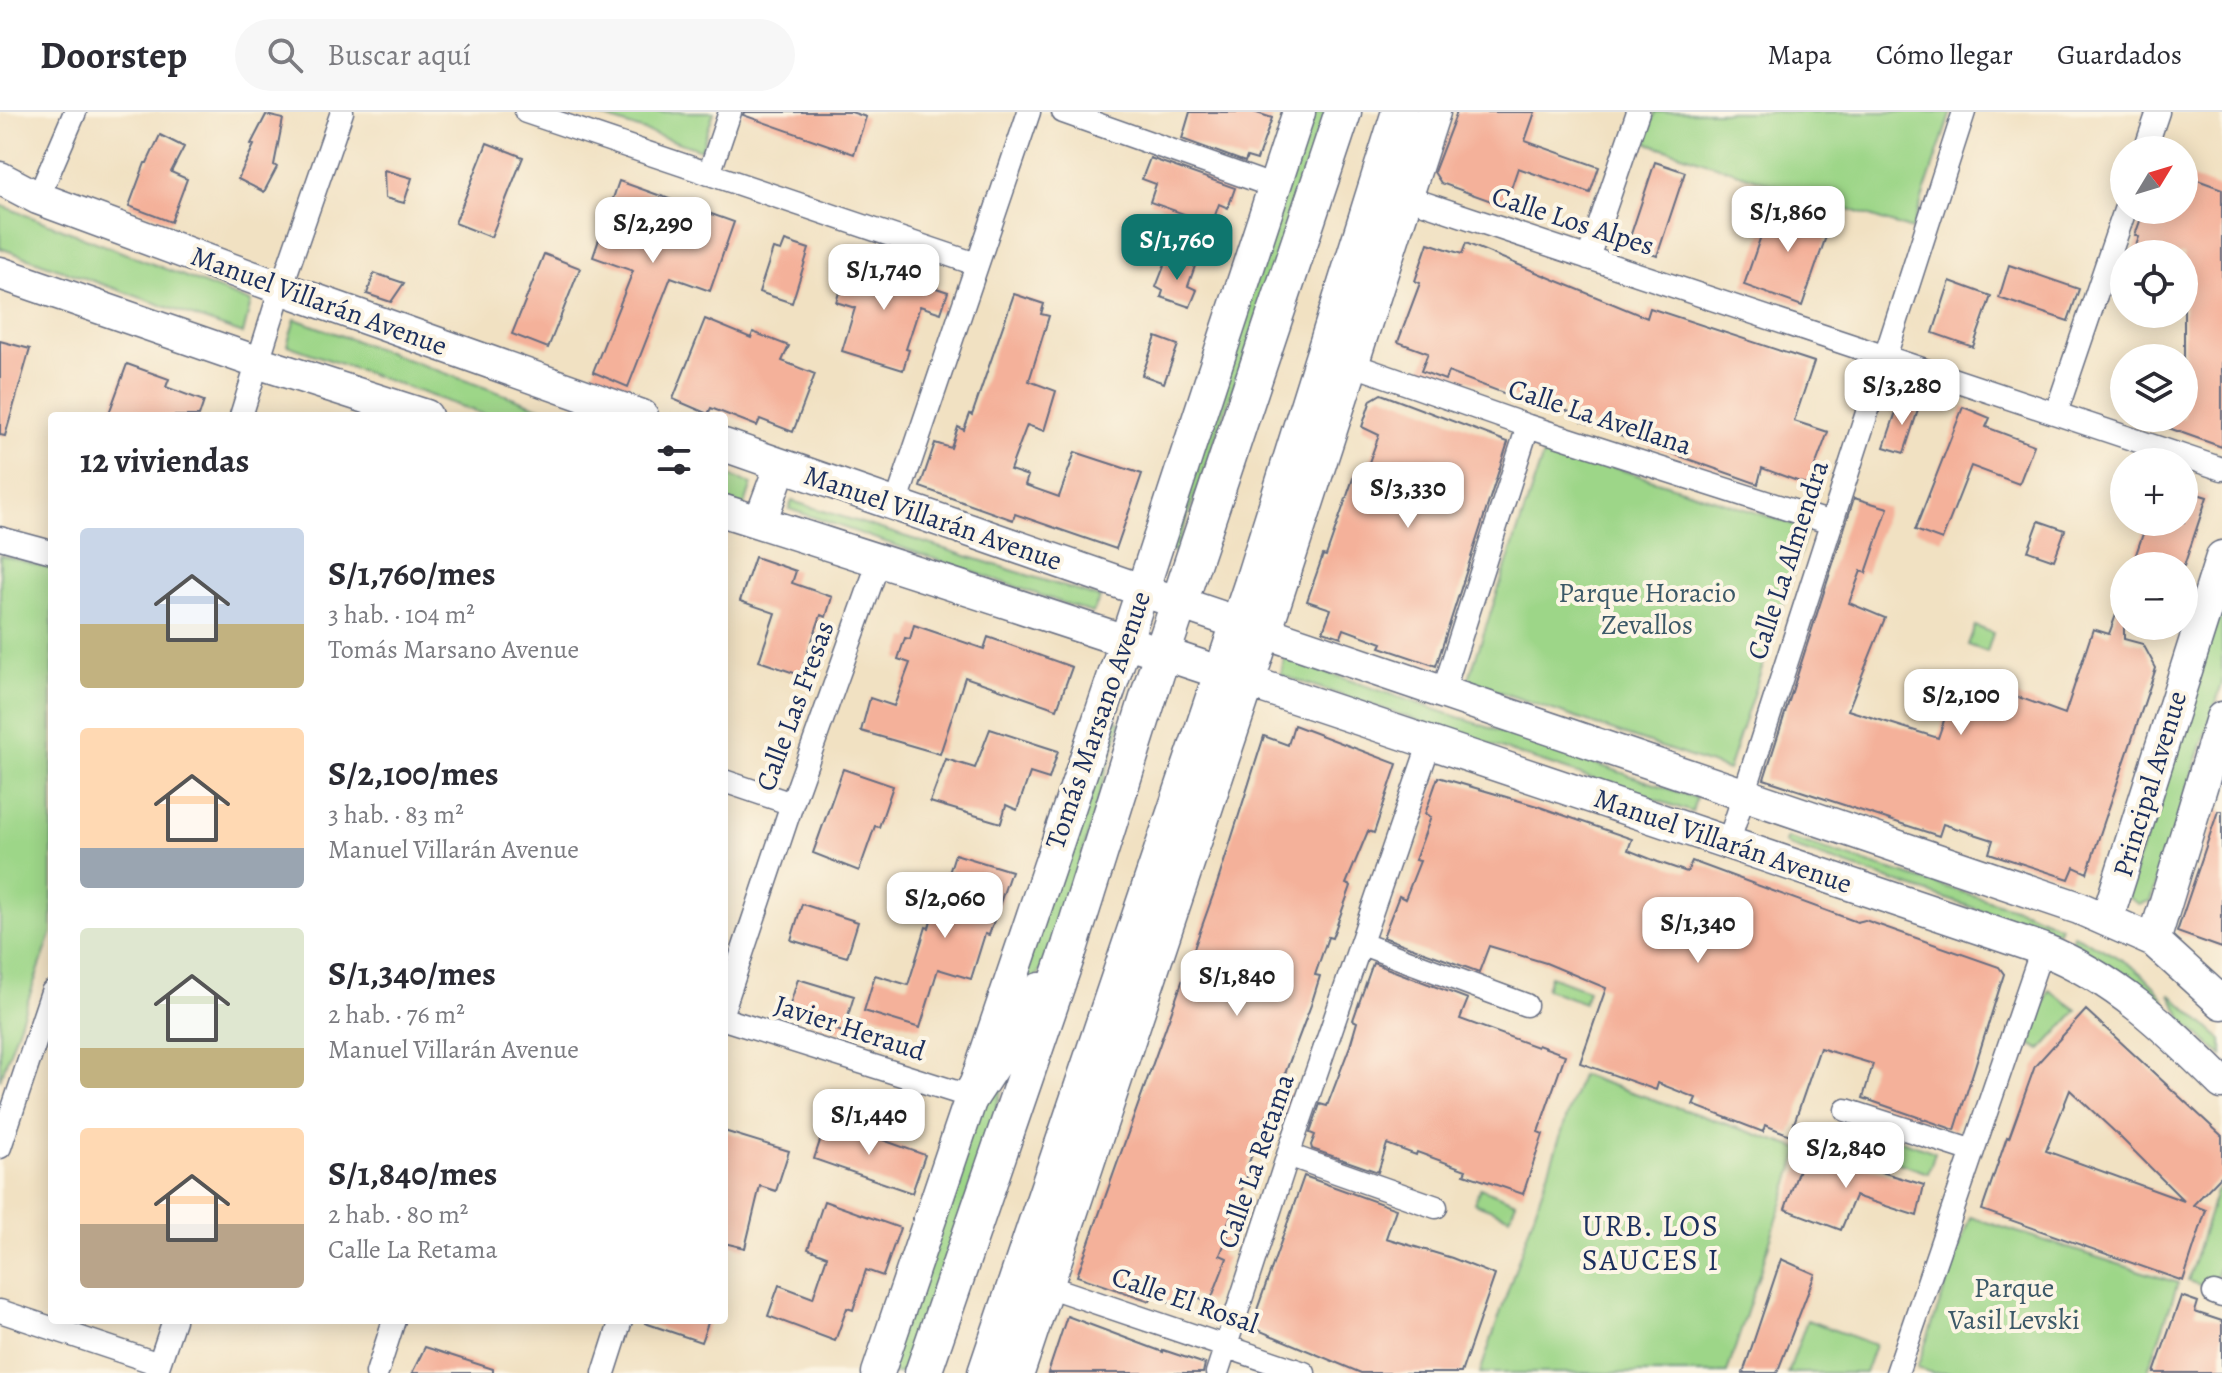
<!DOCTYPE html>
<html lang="es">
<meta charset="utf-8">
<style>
body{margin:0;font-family:Alegreya,serif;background:#f7f7f7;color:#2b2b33;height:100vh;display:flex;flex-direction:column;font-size:30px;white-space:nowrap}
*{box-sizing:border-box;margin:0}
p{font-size:26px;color:#7c7c81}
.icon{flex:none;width:44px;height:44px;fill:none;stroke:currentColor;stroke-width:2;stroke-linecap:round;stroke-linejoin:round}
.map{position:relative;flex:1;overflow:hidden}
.sheet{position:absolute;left:48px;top:300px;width:680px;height:912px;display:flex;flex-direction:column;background:#fff;border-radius:8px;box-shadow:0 4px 20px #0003}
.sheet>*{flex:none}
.needle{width:52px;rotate:52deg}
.fabs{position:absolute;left:2110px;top:24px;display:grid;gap:16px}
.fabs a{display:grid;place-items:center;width:88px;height:88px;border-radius:50%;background:#fff;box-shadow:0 4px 20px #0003;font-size:40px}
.price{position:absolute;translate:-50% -68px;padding:0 18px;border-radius:16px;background:#fff;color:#222;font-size:26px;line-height:52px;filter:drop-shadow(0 2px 4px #0008)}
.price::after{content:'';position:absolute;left:50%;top:48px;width:24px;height:18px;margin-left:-12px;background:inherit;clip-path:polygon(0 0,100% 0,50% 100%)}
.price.current{background:#0f766e;color:#fff}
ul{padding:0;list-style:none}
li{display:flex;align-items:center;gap:24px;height:200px;padding:0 32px}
li span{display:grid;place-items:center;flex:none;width:224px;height:160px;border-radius:8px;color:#555}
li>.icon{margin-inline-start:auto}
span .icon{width:96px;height:96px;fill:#fffc;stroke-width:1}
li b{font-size:34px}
h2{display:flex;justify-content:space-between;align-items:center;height:96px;padding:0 32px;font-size:34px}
header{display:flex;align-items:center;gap:48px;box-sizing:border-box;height:112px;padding:0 40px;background:#fff;border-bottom:2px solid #e1e1e2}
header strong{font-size:38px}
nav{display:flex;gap:44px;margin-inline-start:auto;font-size:28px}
.search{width:560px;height:72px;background:#f7f7f7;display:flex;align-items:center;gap:20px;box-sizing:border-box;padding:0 28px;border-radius:44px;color:#7c7c81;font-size:30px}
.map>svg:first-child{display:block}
.green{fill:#9dd688;stroke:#5c8273;stroke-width:2}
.building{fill:#f4b19a;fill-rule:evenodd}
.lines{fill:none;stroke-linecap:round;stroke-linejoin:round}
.street-casing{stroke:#666d81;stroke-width:25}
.secondary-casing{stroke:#666d81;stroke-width:35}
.primary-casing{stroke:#666d81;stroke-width:39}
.street{stroke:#fff;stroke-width:22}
.secondary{stroke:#fff;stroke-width:32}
.primary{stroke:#fff;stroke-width:36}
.labels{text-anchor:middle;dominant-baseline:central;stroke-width:8;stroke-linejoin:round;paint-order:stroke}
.street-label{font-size:28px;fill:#1b2f5e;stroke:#fcf5e5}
.park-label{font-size:28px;fill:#3c5968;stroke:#fcf5e5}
.neighbourhood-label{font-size:30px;letter-spacing:2px;fill:#1b2f5e;stroke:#fcf5e5}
</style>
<header>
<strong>Doorstep</strong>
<div class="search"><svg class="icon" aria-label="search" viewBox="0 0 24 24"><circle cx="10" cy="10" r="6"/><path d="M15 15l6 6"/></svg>Buscar aquí</div>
<nav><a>Mapa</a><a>Cómo llegar</a><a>Guardados</a></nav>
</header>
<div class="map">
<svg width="2222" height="1261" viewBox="0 0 2222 1261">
<rect width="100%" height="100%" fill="#fcf5e5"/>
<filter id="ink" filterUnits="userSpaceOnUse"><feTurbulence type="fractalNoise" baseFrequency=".0125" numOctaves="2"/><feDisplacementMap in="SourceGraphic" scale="16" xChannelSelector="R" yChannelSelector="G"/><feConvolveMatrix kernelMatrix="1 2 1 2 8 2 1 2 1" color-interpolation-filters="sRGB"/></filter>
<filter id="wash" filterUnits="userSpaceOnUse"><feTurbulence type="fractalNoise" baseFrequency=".006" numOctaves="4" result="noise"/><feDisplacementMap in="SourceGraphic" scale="32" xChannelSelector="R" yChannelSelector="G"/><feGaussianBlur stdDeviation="1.8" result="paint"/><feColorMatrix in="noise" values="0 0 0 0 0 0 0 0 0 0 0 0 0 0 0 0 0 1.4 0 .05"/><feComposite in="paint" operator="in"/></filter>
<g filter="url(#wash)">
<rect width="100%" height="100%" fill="#f1e1c2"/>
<path class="green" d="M588 0H714L701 38Z
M1311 0H1332L1175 440 1164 437Z
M1655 0H1951L1912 118 1645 30Z
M0 93 251 190 243 222 0 136Z
M295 207 564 304H488L287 233Z
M1546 334 1808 417 1728 658 1468 569Z
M724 362 752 372 744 395 724 388Z
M792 389 1100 486 1092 501 789 397Z
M0 443 52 457V820L0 968Z
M2222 494V572L2150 789 2138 792 2126 784Z
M1975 514 1993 521 1987 540 1968 533Z
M1284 546 1696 686 1692 700 1281 563Z
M1108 606 1121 610 1055 836 1004 913Z
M1787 726 2027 800 2060 814 2057 820 2024 813 1789 734 1785 730Z
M2074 823C2112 842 2148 856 2168 895 2138 869 2103 852 2072 828Z
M1550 864 1588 878 1584 891 1546 877Z
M2049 878 2077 898 2041 938 2030 932Z
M2170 882 2222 928V944L2184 909Z
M1013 938 994 1004 909 1261H887L972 994Z
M1581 963 1800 1037 1727 1261H1480Z
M1859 1013 1935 1040 1928 1061 1852 1035Z
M2222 1074V1147L2212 1177 2188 1169 2216 1080Z
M1480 1076 1516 1090 1510 1105 1474 1091Z
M1970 1105 2178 1171 2147 1261H1933L1917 1256Z
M1807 1208 1875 1233 1865 1261H1788Z"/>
<g id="blocks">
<path class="building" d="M744 0H851L866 5 854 42 743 3Z
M1190 0H1254L1272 6 1257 48 1247 45 1245 50 1182 27Z
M1457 0H1535L1525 29 1599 55 1590 81 1518 56 1505 94 1441 71 1434 60Z
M266 3 283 7 274 53 277 55 264 80 238 67 254 33 251 32Z
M160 23 184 35 171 60 187 67 171 110 129 94 145 51H147Z
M487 31 523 45 491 125 455 111Z
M1150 46 1235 76 1228 96 1219 92 1212 112 1150 90 1156 72 1142 67Z
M1655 50 1685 60 1657 144 1627 134Z
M384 58 412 66 404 91 385 86Z
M2184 63 2222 77V335L2149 309V306H2184V142H2133L2139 125 2135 123 2144 98H2184Z
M619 69 734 110 710 179 671 165 628 275 593 260 633 159 593 145Z
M1773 89 1831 110 1802 194 1744 173Z
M785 129 809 137 792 191 759 180 773 137 781 139Z
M1428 131 1462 142 1466 131 1647 206 1650 196 1814 250 1794 309 1828 320 1808 373 1762 356 1758 372 1581 309 1582 305 1546 290 1543 296 1448 260 1445 268 1421 259 1428 241 1398 230 1420 171 1415 169Z
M544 142 580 156 548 236 512 222Z
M1168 144 1195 154 1188 174 1197 178 1190 195 1161 185 1163 179 1156 175Z
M850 147 948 180 941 201 920 194 906 237 909 238 903 258 842 239 855 196 836 190Z
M2009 153 2079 177 2068 209 1999 186Z
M374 161 404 171 391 190 367 182Z
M1950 169 1991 184 1973 235 1933 221Z
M1014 182 1044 192 1041 202 1049 204 1029 269 1056 279 1044 319 1027 313 1010 358 1028 364 1025 373 1059 385 1075 340 1142 362 1116 437 1015 402 1013 408 920 375 935 331 951 336 958 315 964 318 970 302 972 303Z
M705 207 751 226 753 220 789 234 782 249 815 262 793 320 760 307 757 314 711 296 708 302 673 287Z
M1156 225 1178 233 1164 271 1142 263Z
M0 229 30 237 5 324 0 323Z
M127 252 169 267 166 275 204 289 199 304H108Z
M1381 282 1508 330 1436 554 1380 535 1382 531 1344 517 1341 525 1323 519 1331 497 1307 489 1323 443 1326 444 1356 358 1365 361 1379 323 1362 315 1371 288Z
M1900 288 1919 295 1904 341 1884 335Z
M1963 295 1990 306 1986 315 2034 333 2019 372 1971 354 1942 428 1915 418Z
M2184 378 2207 385 2184 454H2132L2147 410H2184Z
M1854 386 1888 396 1866 461 1861 459 1849 491 1885 506 1848 598 1938 626 1952 585 2006 602 2013 583 2065 602 2093 517 2109 522 2121 489H2124V527L2143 532 2156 556 2087 761 2074 755 2069 767 1989 741 1993 728 1943 712 1939 724 1764 667Z
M2039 409 2065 418 2054 448 2028 439Z
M755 445 796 459 792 471 832 485 826 505 821 503 800 563 759 549 775 501 740 489Z
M914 513 984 537 988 525 1072 555 1057 597 965 565 940 642 861 619 870 586 894 594 910 551 898 547 905 526 910 527Z
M1294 613 1397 652 1374 721 1368 719 1346 772 1351 774 1332 826 1328 825 1315 863 1320 864 1311 893 1283 967 1286 968 1282 978 1294 983 1284 1010 1267 1003 1245 1061 1248 1062 1226 1116 1230 1118 1220 1143 1227 1146 1210 1190 1181 1179 1176 1193 1152 1183 1150 1189 1077 1164 1217 772 1264 624 1288 633Z
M990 617 1058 639 1049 667 1030 661 1017 698 1006 693 1001 711 930 690 946 647 975 656Z
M843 657 893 674 879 715 875 714 859 759 813 741Z
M1438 665 1537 694 1632 727 1628 738 1658 750 1687 760 1692 749 1857 810 1865 808 1999 855 2004 862 1955 1018 1863 986 1873 952 1820 936 1790 1023 1765 1013 1763 1020 1693 993 1696 986 1658 971 1656 978 1580 951 1606 876 1546 851 1489 834 1479 860 1383 825 1399 784 1405 787 1420 749 1415 748 1431 705 1425 702Z
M2218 699H2222V836L2177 820Z
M955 742 1011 759 989 823 985 822 971 867 938 857 920 916 864 899 875 863 908 873 926 815 929 816 936 789 940 790Z
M802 792 858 810 847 845 791 828Z
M1373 851 1468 887 1460 907 1537 935 1538 933 1565 943 1538 1020 1543 1022 1523 1082 1464 1062 1466 1058 1417 1040 1416 1043 1387 1032 1378 1060 1312 1037 1311 1033 1315 1023 1310 1021 1320 992 1327 994 1350 934 1357 910 1353 908Z
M798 867 854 884 843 920 787 902Z
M2086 898 2222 1024V1063L2193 1093 2206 1098 2183 1169 1982 1098 2007 1025 2009 1026 2035 954ZM2070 978 2115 1020 2184 1089 2046 1039Z
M827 1008 925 1043 912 1081 814 1047Z
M724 1019 789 1039 776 1079 760 1074 745 1136 724 1131Z
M1806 1037 1924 1073 1917 1104 1855 1084 1841 1118 1785 1097Z
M1304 1064 1396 1097 1386 1126 1452 1146 1495 1163 1461 1261H1361L1251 1215Z
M824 1089 900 1116 883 1164 866 1158 853 1198 847 1196 835 1229 768 1204 779 1173 813 1186 827 1144 808 1137Z
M1781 1147 1815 1162 1777 1261H1743Z
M2181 1184 2198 1190 2195 1200 2222 1209V1261H2154Z
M1067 1204 1163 1240V1238L1205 1252 1203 1261H1048Z
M646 1208H709L701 1230 645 1211Z
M425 1235 493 1257V1261H412Z"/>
</g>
</g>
<g filter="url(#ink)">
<use href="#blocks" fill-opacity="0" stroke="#666d81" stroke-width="2"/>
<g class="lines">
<defs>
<path id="street" d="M526 0 976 152
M1063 0 1275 75
M2145 38 2158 0
M709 62 730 0
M1406 85 2222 357
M38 86 75 0
M1588 146 1638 0
M1351 252 1528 314 1831 411
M2056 301 2125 98
M241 304 281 176 342 0
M896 392 1029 0
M0 426 52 440
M1443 580 1528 314
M724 669 792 692
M1728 732 1964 0
M1362 832 1526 893
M724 895 792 692 879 449
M724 907 959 981
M1846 998 1973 1039
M0 1035 52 880
M1288 1043 1436 1095
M1047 1174 1304 1261
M2214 1181 2222 1184
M0 1199 159 1252
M156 1261 174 1208
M377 1261 394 1208
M604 1261 621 1208
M1217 1261 1288 1043 1430 630
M1897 1261 2042 837"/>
<path id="secondary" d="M0 66 38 86 281 176 642 304
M0 161 257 250 426 304
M724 333 1141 478 2079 796 2154 829 2222 891
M724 399C1165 539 1603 689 2042 837 2115 866 2168 917 2222 971
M760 410 781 353
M2107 807 2222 445
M2154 829 2222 606
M878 1261 1125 531 1299 0
M1018 1261 1277 484 1434 0"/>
<path id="primary" d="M970 985 1040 879
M923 1261 1070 834 1162 542 1343 0
M986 1261 1252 473 1400 0"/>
</defs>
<use href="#street" class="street-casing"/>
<use href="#secondary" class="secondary-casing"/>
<use href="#primary" class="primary-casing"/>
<use href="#street" class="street"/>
<use href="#secondary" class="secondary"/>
<use href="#primary" class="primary"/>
</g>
</g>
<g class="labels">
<g class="street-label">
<text transform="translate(1573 109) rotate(18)">Calle Los Alpes</text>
<text transform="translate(319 189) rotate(20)">Manuel Villarán Avenue</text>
<text transform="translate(1600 305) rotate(18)">Calle La Avellana</text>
<text transform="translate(933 406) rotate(19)">Manuel Villarán Avenue</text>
<text transform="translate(1788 448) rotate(-72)">Calle La Almendra</text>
<text transform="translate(795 594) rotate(-70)">Calle Las Fresas</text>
<text transform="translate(1098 608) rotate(-71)">Tomás Marsano Avenue</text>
<text transform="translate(2150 672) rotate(-73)">Principal Avenue</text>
<text transform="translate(1723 729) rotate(19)">Manuel Villarán Avenue</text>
<text transform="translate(850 916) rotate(18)">Javier Heraud</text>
<text transform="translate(1256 1049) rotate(-71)">Calle La Retama</text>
<text transform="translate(1185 1188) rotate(19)">Calle El Rosal</text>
</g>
<g class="park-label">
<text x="1647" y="481">Parque Horacio<tspan x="1647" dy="32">Zevallos</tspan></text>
<text x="2014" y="1176">Parque<tspan x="2014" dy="32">Vasil Levski</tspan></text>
</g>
<g class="neighbourhood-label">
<text x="1651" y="1114">URB. LOS<tspan x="1651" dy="34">SAUCES I</tspan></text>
</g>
</g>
</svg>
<div class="fabs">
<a><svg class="needle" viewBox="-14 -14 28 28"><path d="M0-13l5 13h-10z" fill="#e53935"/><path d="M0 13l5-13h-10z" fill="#7c7c81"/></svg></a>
<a><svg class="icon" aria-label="locate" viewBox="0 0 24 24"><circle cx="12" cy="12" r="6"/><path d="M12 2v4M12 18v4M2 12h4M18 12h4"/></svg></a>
<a><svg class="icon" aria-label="layers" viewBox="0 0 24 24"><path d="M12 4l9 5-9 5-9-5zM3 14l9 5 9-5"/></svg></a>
<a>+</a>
<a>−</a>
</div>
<b class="price" style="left:1788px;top:142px">S/1,860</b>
<b class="price" style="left:653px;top:153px">S/2,290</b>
<b class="price current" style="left:1177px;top:170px">S/1,760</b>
<b class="price" style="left:884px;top:200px">S/1,740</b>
<b class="price" style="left:1902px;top:315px">S/3,280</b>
<b class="price" style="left:1408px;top:418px">S/3,330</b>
<b class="price" style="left:1961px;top:625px">S/2,100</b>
<b class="price" style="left:945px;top:828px">S/2,060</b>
<b class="price" style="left:1698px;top:853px">S/1,340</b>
<b class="price" style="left:1237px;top:906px">S/1,840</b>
<b class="price" style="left:869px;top:1045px">S/1,440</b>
<b class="price" style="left:1846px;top:1078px">S/2,840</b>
<section class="sheet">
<h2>12 viviendas<svg class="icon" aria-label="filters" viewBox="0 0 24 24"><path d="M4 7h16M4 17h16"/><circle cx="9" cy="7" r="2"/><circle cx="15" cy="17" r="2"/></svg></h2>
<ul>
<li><span style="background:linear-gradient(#c9d6e8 60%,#c2b280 0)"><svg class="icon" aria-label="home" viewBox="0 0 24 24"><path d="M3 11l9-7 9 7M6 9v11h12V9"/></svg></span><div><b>S/1,760/mes</b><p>3 hab. · 104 m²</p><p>Tomás Marsano Avenue</p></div></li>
<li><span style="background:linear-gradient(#ffd9b3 75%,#9aa5b1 0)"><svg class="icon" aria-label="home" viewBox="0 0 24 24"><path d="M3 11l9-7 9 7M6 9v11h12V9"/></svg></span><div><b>S/2,100/mes</b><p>3 hab. · 83 m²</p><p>Manuel Villarán Avenue</p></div></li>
<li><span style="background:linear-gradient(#dfe7d0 75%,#c2b280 0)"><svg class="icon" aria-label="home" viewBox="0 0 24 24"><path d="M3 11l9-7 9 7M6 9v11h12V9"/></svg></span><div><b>S/1,340/mes</b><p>2 hab. · 76 m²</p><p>Manuel Villarán Avenue</p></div></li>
<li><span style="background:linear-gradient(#ffd9b3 60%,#b9a48a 0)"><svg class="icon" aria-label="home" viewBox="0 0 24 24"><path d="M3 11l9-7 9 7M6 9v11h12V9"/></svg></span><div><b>S/1,840/mes</b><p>2 hab. · 80 m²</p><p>Calle La Retama</p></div></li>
</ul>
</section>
</div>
